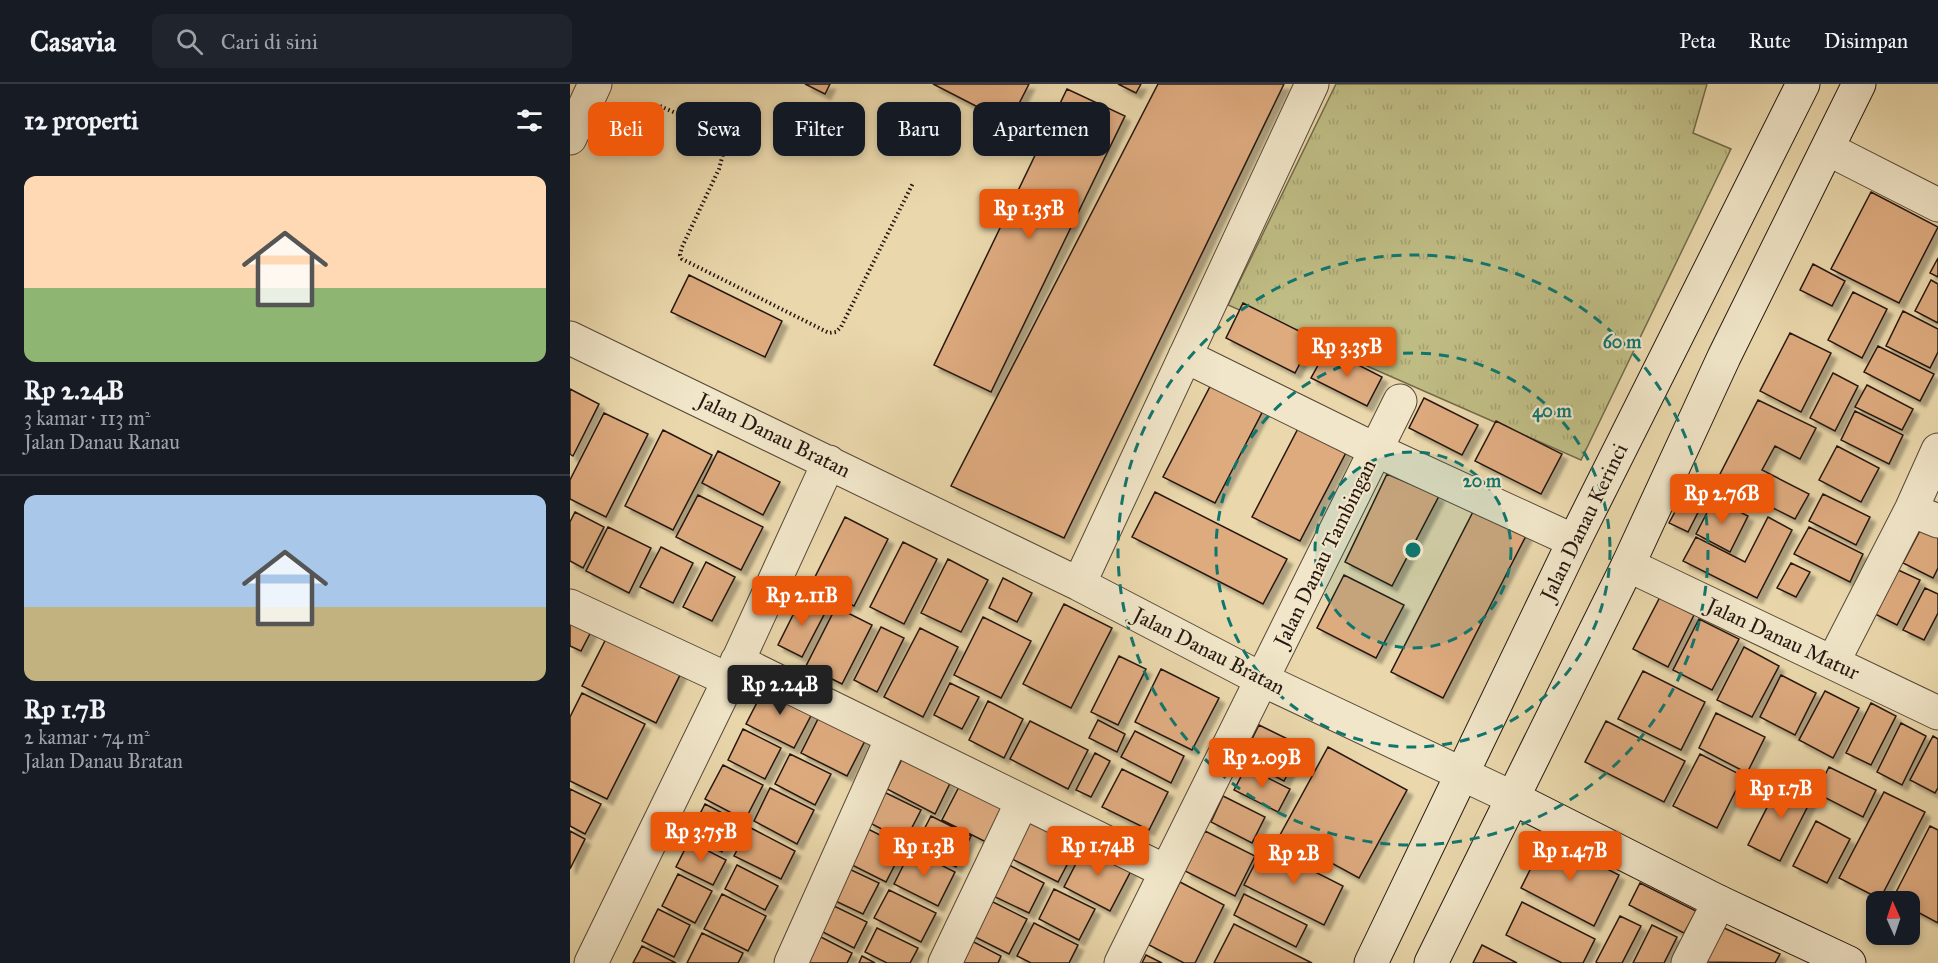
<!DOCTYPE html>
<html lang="id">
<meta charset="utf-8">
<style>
body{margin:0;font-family:"IM FELL Great Primer",serif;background:#20242c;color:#f1f3f6;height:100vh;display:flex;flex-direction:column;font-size:22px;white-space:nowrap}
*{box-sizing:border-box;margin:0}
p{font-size:20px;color:#9ea1a6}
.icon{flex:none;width:33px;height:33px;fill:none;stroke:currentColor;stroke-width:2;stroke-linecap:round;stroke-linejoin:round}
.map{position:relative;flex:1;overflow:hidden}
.sheet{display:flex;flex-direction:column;background:#171b24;width:570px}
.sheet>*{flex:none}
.guide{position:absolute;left:18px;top:18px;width:570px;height:54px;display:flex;gap:12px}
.needle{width:39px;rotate:357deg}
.controls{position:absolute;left:1296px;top:807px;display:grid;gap:12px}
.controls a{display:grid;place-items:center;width:54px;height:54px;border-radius:12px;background:#171b24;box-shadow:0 3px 9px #0003;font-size:30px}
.price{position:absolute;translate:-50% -51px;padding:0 14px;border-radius:6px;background:#ea580c;color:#fff;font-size:20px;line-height:39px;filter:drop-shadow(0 2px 3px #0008)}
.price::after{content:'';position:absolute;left:50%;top:36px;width:18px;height:14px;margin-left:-9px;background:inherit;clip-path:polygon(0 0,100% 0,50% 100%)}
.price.active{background:#222;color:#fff}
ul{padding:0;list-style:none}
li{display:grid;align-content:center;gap:12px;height:318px;padding:0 24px}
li+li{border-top:2px solid #363941}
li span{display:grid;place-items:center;height:186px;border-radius:12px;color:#555}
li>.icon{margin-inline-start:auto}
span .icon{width:108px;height:108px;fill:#fffc;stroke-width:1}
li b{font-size:26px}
h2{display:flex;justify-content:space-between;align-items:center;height:72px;padding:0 24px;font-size:26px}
.pill{padding:0 21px;border-radius:12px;background:#171b24;box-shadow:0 3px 9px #0003;font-size:21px;line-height:54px}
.pill.active{background:#ea580c;color:#fff}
header{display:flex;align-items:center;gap:36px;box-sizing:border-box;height:84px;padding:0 30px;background:#171b24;border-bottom:2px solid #363941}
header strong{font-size:28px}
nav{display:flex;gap:33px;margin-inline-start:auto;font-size:21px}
.search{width:420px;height:54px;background:#20242c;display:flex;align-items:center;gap:15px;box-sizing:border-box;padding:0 21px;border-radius:12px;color:#9ea1a6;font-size:22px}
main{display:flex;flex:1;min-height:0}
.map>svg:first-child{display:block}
.grass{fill:url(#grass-tufts);stroke:#726a4a;stroke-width:1.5}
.building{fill:#deab7f;stroke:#261811;stroke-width:1.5;filter:url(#shadow)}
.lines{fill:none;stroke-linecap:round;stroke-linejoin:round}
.street-casing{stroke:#574838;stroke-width:35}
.secondary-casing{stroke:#261811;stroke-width:35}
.path{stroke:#261811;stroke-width:4;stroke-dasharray:1.5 3;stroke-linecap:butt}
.street{stroke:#f1e6c9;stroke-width:33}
.secondary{stroke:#f1e6c9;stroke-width:33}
.ring{fill:none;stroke:#0f766e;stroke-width:3;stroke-dasharray:10 8}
.labels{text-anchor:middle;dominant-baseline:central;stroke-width:4.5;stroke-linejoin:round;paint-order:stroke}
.street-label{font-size:21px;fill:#261811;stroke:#f1e6c9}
.centre{fill:#0f766e;stroke:#f1e6c9;stroke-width:3}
.ring-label{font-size:18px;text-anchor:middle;font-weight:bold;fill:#0f766e;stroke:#f1e6c9;stroke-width:4.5;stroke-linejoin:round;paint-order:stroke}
</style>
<header>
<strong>Casavia</strong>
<div class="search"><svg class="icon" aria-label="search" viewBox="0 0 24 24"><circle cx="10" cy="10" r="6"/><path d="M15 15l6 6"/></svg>Cari di sini</div>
<nav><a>Peta</a><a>Rute</a><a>Disimpan</a></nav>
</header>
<main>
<section class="sheet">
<h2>12 properti<svg class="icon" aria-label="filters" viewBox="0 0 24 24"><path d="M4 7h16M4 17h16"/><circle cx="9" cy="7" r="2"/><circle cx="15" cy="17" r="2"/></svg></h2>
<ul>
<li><span style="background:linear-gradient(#ffd9b3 60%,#8fb573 0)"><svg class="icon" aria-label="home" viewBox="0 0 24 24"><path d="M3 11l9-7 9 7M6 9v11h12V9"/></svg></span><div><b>Rp 2.24B</b><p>3 kamar · 113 m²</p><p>Jalan Danau Ranau</p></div></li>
<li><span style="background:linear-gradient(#a9c7e8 60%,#c2b280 0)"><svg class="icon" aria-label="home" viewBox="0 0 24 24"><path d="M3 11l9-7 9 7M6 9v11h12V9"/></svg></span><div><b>Rp 1.7B</b><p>2 kamar · 74 m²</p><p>Jalan Danau Bratan</p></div></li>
</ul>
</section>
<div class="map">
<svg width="1368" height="879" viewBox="0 0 1368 879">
<defs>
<pattern id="grass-tufts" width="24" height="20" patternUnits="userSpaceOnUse" patternTransform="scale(1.5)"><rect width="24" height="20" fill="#bfbc84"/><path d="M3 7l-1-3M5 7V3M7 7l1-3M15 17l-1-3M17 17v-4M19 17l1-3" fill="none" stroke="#a4a171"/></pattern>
<filter id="shadow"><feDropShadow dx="5.5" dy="5.5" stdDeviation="1.5" flood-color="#0004"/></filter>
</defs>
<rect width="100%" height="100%" fill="#ead8ac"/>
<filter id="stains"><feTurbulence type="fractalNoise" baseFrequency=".00333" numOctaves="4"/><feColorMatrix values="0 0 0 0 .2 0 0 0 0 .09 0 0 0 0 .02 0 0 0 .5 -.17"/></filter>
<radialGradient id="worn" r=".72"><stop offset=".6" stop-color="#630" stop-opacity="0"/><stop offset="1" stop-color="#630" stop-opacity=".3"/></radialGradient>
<path class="grass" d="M766 0H1137L1123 49 1161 65 1011 376 658 221Z"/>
<path class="building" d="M235 0H260L255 10Z
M363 0H459L439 39Z
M548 0H571L566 9Z
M588 0H714L494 454 381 402Z
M497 5 555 32 421 308 364 281Z
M1301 108 1368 143 1329 219 1261 185Z
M1368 174V193L1360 189Z
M1243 180 1275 197 1262 222 1230 206Z
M119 191 212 237 195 273 101 228Z
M1361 196 1368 200V239L1345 227Z
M1283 208 1317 225 1292 274 1258 256Z
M673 219 743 254 725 289 656 254Z
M1333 227 1368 245V268L1360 284 1316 262Z
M1220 249 1261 269 1231 328 1190 307Z
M1308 262 1364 290 1350 317 1294 288Z
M757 265 812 293 797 322 741 294Z
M1263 289 1288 302 1265 347 1240 334Z
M645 293 697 319 645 419 593 393Z
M1297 301 1343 325 1332 346 1285 323Z
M0 305 29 320 3 372 0 370Z
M854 314 908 341 892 371 839 344Z
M1188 316 1246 344 1230 375 1205 362 1192 386 1239 410 1225 435 1147 396Z
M1285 327 1333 351 1319 380 1271 356Z
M34 329 78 350 36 433 0 415V396Z
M733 335 781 359 730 457 682 433Z
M926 337 992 370 971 410 905 377Z
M93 346 142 371 103 446 55 422Z
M1267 362 1309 384 1291 418 1249 396Z
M148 367 210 398 193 431 132 399Z
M817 390 869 412 822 502 775 478Z
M1120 400 1138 409 1118 448 1099 439Z
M585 408 717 475 693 520 562 453Z
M1253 410 1300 433 1286 461 1239 437Z
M128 411 193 443 171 486 106 453Z
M1144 415 1178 432 1160 468 1126 450Z
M906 422 958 448 873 614 821 588Z
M5 428 34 443 13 484 0 477V438Z
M275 433 318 455 284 522 241 501Z
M1198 433 1222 446 1187 514 1113 477 1126 453 1175 478Z
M1355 437 1368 443V484L1363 494 1333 479Z
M38 443 81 464 59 509 16 487Z
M1239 443 1293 470 1280 498 1224 470Z
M333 458 367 475 334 540 300 523Z
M91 463 123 479 103 519 70 503Z
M378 475 418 496 391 548 351 529Z
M136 478 165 493 142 537 113 523Z
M1221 479 1240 488 1226 513 1207 504Z
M1326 485 1350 496 1327 541 1303 529Z
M774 491 834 521 806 574 747 544Z
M433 494 462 509 447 538 419 524Z
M1355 504 1368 510V529L1354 556 1333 546Z
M232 513 257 525 232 573 208 561Z
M1090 513 1124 531 1098 583 1063 565Z
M494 520 542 544 501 624 453 600Z
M266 523 302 541 272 600 236 582Z
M0 525 26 538 11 567 0 562Z
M413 533 461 557 431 614 384 591Z
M1129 535 1169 555 1142 606 1103 586Z
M311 543 334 554 307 608 284 596Z
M350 544 388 563 353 633 314 613Z
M41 545 115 581 86 639 12 602Z
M1174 563 1209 582 1182 633 1147 616Z
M549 572 576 585 548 641 521 628Z
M591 585 649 614 622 666 565 638Z
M1073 587 1135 618 1111 666 1048 635Z
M1211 591 1246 609 1225 651 1190 633Z
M197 599 245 624 224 664 176 640Z
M380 599 409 613 392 645 364 631Z
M1255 607 1289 624 1263 674 1229 656Z
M12 609 75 640 37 715 0 697V633Z
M418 617 453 635 434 674 399 656Z
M1301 619 1326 632 1301 681 1276 669Z
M253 625 299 649 277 692 231 669Z
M1146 629 1195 653 1177 689 1129 664Z
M528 636 555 650 547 668 519 654Z
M460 637 518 666 498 705 440 675Z
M1036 637 1115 677 1094 718 1015 678Z
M1331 639 1356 652 1332 701 1307 688Z
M689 641 732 662 714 697 672 675Z
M173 645 211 664 195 695 158 676Z
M565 647 614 672 601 699 551 673Z
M1363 652 1368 655V704L1365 709 1340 696Z
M758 663 837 706 789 794 710 751Z
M337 665 385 689 365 730 317 705Z
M525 669 540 677 521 713 506 706Z
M220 670 261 690 245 721 205 700Z
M1130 670 1173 692 1147 744 1103 722Z
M153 681 193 701 175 736 135 715Z
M676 683 720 705 708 728 664 706Z
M1259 683 1306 706 1293 733 1246 709Z
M552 685 598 708 579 746 532 723Z
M394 693 440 716 418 759 372 736Z
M1211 696 1243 712 1210 777 1178 761Z
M200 704 244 726 227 760 184 737Z
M0 705 31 720 15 750 0 742Z
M314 708 351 726 335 757 298 738Z
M1314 708 1355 728 1310 815 1269 794Z
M653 712 695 733 682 759 641 738Z
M135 720 168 737 152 768 119 751Z
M361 732 401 752 386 783 345 763Z
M461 734 509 758 488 798 440 774Z
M1246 737 1280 755 1257 799 1223 782Z
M1360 742 1368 746V839L1340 824V818L1322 816Z
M179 743 225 767 211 795 164 772Z
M294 743 334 763 316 798 276 778Z
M0 747 15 755 0 785Z
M635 747 685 772 665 812 615 787Z
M976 754 1049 791 1024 842 951 804Z
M119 757 156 776 143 801 106 783Z
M516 760 563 783 540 827 494 803Z
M694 762 773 802 754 841 674 801Z
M341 766 385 788 368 822 324 800Z
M437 780 474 799 459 829 421 811Z
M167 781 208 802 195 826 155 805Z
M275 783 309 799 293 830 259 814Z
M108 790 142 807 125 839 92 822Z
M610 798 654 821 625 879H614L579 861Z
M1070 799 1126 827 1114 849 1059 821Z
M484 805 525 825 509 856 469 835Z
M319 806 366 829 351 858 304 834Z
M152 810 196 832 178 867 134 845Z
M674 810 737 841 726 863 664 831Z
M417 815 457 835 439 870 399 850Z
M952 818 1025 855 1013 879H992L936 851Z
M260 820 297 838 284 864 247 845Z
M88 825 120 841 104 873 72 857Z
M1050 832 1071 842 1052 879H1028L1026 878Z
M464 839 508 861 499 879H461L447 872Z
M664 840 742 879H644Z
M1082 841 1107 853 1094 879H1063Z
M1152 843 1210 870 1205 879 1135 878Z
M307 844 348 864 340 879H317L295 868Z
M132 849 173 869 168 879H117Z
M249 852 282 869 277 879H235Z
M398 855 431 872 428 879H386Z
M912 861 947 879H903Z
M72 862 106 879H63Z
M576 871 592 879H572Z
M292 872 305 879H289Z"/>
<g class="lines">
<defs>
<path id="street" d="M0 54 25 0
M1258 65 1368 121
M0 254 509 500 693 596 943 714
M615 272 806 366 1004 457
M1341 426 1368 437
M1058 481 1368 629
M509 500 742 0
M0 522 159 596
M167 577 595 787
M1263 578 1341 426 1368 366
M21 879 159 596 259 378
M221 879 322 654
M375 879 452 718
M551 879 830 317
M1118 879 1149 818"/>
<path id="secondary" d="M943 714 1149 818 1279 879
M801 879 1004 457 1233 0
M861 879 1058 481 1154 273 1289 0"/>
</defs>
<use href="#street" class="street-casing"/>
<use href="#secondary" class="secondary-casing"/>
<path class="path" d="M90 22 139 44 150 56 153 70 149 85 112 163 110 171 112 175 259 249 266 248 271 243 343 99"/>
<use href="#street" class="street"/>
<use href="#secondary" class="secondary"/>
</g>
<circle cx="843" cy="466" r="98" fill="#0f766e" fill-opacity=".12"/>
<g class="ring">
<circle cx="843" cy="466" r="98"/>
<circle cx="843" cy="466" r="197"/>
<circle cx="843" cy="466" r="295"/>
</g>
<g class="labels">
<g class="street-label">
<text transform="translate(204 351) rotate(26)">Jalan Danau Bratan</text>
<text transform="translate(1014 438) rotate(-64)">Jalan Danau Kerinci</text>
<text transform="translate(755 469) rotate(-64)">Jalan Danau Tambingan</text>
<text transform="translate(1213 555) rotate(25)">Jalan Danau Matur</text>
<text transform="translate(639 567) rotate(27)">Jalan Danau Bratan</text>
</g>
</g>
<circle cx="843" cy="466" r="9" class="centre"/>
<g class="ring-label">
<text x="1052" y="264">60 m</text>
<text x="982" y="333">40 m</text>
<text x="912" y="403">20 m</text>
</g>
<rect width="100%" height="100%" filter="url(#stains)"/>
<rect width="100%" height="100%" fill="url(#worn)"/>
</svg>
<div class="controls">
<a><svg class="needle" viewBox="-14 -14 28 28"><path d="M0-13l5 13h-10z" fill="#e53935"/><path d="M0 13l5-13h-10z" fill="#9ea1a6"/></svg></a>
</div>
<b class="price" style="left:459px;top:156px">Rp 1.35B</b>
<b class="price" style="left:777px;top:294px">Rp 3.35B</b>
<b class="price" style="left:1152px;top:441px">Rp 2.76B</b>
<b class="price" style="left:232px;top:543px">Rp 2.11B</b>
<b class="price active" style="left:210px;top:632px">Rp 2.24B</b>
<b class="price" style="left:692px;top:705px">Rp 2.09B</b>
<b class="price" style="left:1211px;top:736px">Rp 1.7B</b>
<b class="price" style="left:131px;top:779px">Rp 3.75B</b>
<b class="price" style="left:528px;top:793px">Rp 1.74B</b>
<b class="price" style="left:354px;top:794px">Rp 1.3B</b>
<b class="price" style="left:1000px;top:798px">Rp 1.47B</b>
<b class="price" style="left:724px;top:801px">Rp 2B</b>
<div class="guide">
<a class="pill active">Beli</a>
<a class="pill">Sewa</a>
<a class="pill">Filter</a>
<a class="pill">Baru</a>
<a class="pill">Apartemen</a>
</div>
</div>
</main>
